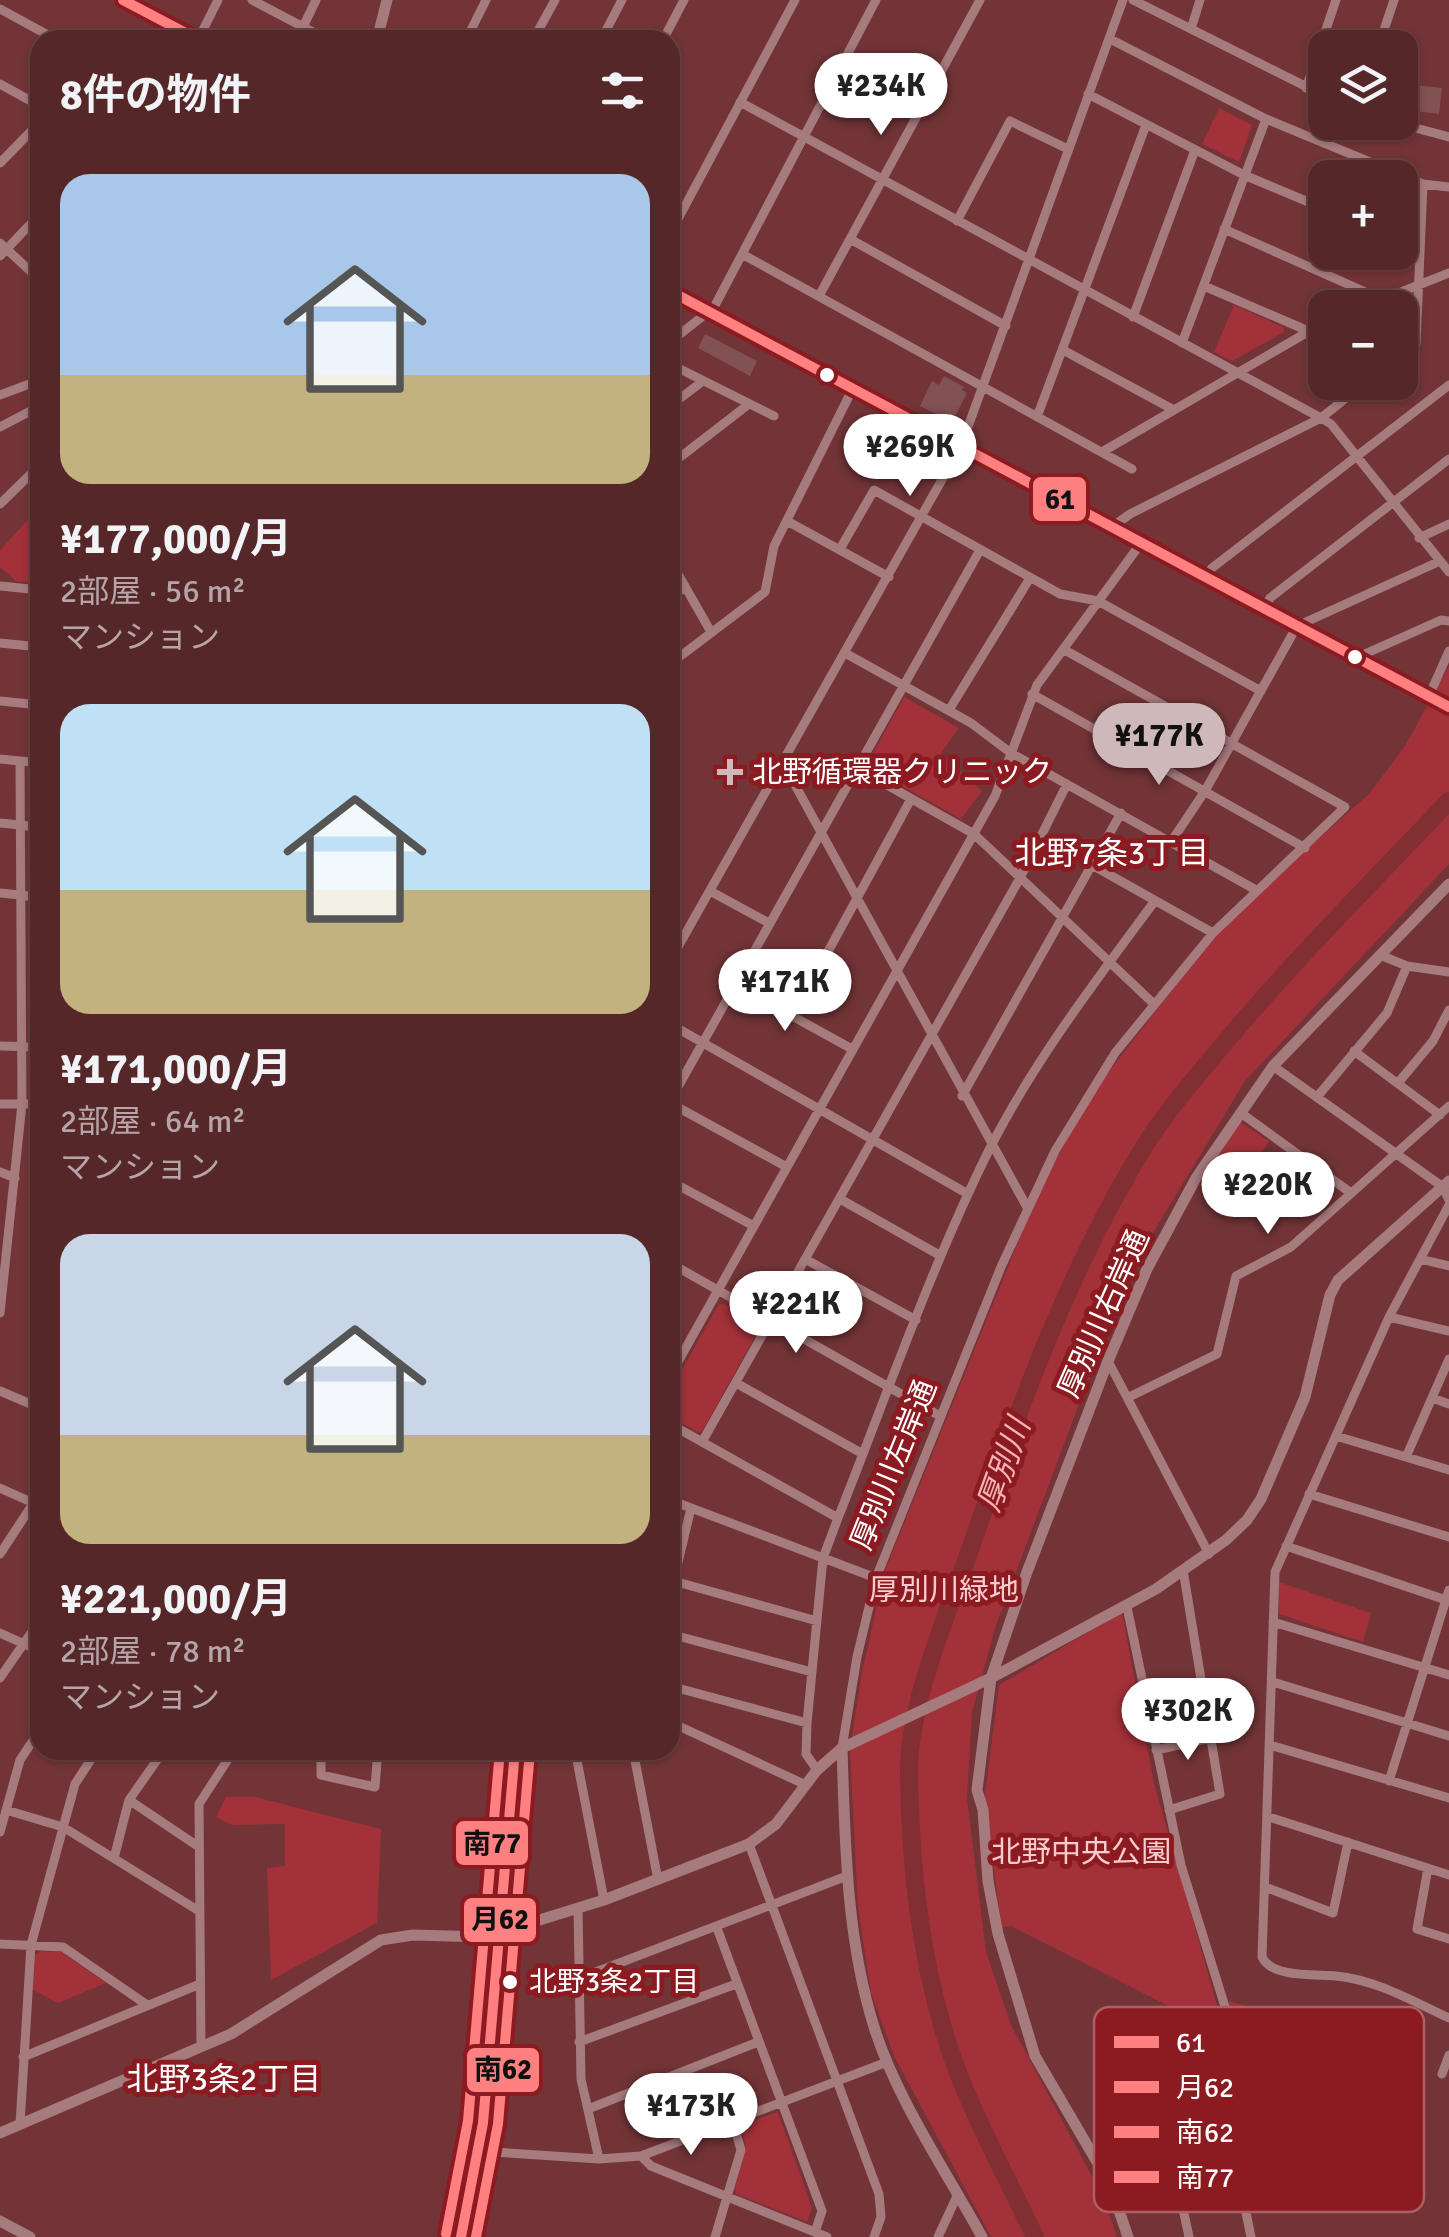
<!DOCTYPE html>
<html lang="ja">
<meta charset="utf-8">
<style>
body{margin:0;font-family:Signika,"Noto Sans JP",sans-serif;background:#5c2f31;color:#f1f3f6;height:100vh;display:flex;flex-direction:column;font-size:38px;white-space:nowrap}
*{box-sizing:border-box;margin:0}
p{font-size:32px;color:#b6a5a8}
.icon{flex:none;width:55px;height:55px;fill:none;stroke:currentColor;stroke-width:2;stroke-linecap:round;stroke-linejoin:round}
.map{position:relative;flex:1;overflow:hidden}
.details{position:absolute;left:30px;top:30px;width:650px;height:1730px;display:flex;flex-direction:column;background:#562729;border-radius:30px;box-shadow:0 2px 8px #0004,0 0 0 2px #6c4446}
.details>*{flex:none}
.controls{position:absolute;left:1308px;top:30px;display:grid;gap:20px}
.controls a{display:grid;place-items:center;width:110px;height:110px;border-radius:20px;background:#562729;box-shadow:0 2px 8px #0004,0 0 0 2px #6c4446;font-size:50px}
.price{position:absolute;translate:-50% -85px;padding:0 22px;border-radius:35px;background:#fff;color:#222;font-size:32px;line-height:65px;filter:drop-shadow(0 2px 5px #0008)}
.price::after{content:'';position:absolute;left:50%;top:60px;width:30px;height:22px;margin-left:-15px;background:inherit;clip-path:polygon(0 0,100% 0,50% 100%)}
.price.on{background:#ceb8b9;color:#111}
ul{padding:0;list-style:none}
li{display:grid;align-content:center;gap:20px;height:530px;padding:0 30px}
li span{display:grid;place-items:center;height:310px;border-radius:30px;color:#555}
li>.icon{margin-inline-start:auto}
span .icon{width:180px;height:180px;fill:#fffc;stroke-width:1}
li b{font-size:42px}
h2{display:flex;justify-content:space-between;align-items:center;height:120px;padding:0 30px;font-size:42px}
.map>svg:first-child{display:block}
.green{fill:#a33139}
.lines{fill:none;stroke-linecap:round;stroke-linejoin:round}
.stream{stroke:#812f32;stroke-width:2.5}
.river{stroke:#812f32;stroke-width:18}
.building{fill:#825153}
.minor{stroke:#a67b7e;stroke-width:9}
.tertiary{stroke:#a67b7e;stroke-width:11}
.bus-1-casing{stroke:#8b1b20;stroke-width:18}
.bus-2-casing{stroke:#8b1b20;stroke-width:18}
.bus-3-casing{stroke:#8b1b20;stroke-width:18}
.bus-4-casing{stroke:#8b1b20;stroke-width:18}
.bus-1{stroke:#ff8080;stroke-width:10}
.bus-2{stroke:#ff8080;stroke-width:10}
.bus-3{stroke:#ff8080;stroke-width:10}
.bus-4{stroke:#ff8080;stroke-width:10}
.bus-dot{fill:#fff;stroke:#8b1b20;stroke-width:4}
.poi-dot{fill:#ceb8b9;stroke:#8b1b20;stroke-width:4}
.labels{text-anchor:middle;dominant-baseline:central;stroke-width:10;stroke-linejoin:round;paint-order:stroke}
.bus-label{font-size:28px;fill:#fff;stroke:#8b1b20;text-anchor:start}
.poi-label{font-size:30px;fill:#fff;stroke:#8b1b20;text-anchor:start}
.street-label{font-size:30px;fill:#fff;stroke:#8b1b20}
.park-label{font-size:30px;fill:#f9cbce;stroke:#8b1b20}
.neighbourhood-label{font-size:32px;fill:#fff;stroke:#8b1b20}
.water-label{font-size:32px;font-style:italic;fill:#f4b2b6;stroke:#8b1b20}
.key{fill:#8b1b20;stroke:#ae5f63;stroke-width:2.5}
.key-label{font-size:28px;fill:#fff}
.line-badge{stroke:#8b1b20;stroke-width:4}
.pale-badge-label{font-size:28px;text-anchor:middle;font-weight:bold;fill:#111}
</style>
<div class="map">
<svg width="1449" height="2237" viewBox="0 0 1449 2237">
<rect width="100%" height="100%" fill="#723437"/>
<path class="green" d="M1219 108 1252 125 1239 162 1202 144Z
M1234 305 1283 327 1284 332 1232 361 1214 352Z
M40 507V583L16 581 0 567V550Z
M1449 666V864L1245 1081 1148 1241 1087 1383 996 1625 972 1713 967 1798 986 1952 1011 2025 1102 2195 1117 2237H991L894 2056 871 1993 858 1908 850 1751 861 1677 884 1573 1023 1230 1051 1168 1100 1083 1211 940 1266 885 1369 794 1405 746Z
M904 697 959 728 941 753 982 791 961 819 866 766Z
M1238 1121 1269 1141 1247 1178 1215 1156Z
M719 1304H725L759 1324 760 1328 702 1431 698 1432 670 1416V1391Z
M1279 1582 1371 1613 1363 1642 1279 1614Z
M1122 1612 1154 1783 1220 2016 1206 2025 1011 1926 1002 1927 984 1802 999 1685Z
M226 1797H255L381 1829 377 1923 271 1980 267 1868 285 1866V1824L232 1825 216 1817Z
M41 1951 61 1952 106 1983 58 2003 33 1990 35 1955Z
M1229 2001 1356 2041 1400 2119 1337 2196 1294 2046 1228 2018Z
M778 2112 812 2208 807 2222 736 2194 735 2188 746 2149 741 2124Z"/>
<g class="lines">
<path class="stream" d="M0 414 40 398"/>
<path class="river" d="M1035 2237C1012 2188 986 2140 965 2090 924 1993 910 1876 909 1771 909 1701 949 1610 972 1544 1019 1407 1070 1265 1147 1142 1169 1108 1196 1077 1222 1046 1293 961 1372 882 1449 801"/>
</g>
<path class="building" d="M1400 60 1409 62 1407 84 1442 88 1439 114 1400 109Z
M705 334 757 361 750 376 698 348Z
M944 376 964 387 962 390 967 393 952 422 920 406 932 381 939 385Z"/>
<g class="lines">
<path class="minor" d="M252 0 328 40
M1133 0 1325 96
M0 9 57 40
M303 27 316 0
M1191 29 1200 0
M1110 39 1266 119 1423 184 1449 187
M198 40 218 0
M466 40 486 0
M533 40 555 0
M601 40 622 0
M663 40 684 0
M1378 48 1394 0
M0 84 40 106
M1306 88 1336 0
M1088 94 1244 175 1325 209
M740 102 1321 418 1130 514 1112 527
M1393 122 1449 137
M0 163 40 122
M957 221 1010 121 1068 149
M1224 229 1381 299
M670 234 795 0
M850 239 1006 326
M1400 241 1419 249
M0 243 40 280
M742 254 1132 469
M0 256 40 214
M1204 286 1306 330
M819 296 980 0
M1361 308 1449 273
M711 313 876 0
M1133 317 1195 150
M670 342 708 312
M1182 343 1266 119
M1063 350 1174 410
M1400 356 1416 344 1423 184
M670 364 774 416
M1366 382 1321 418 1331 424 1449 572
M0 395 40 380
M670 406 703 381
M1037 417 1146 125
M0 427 40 406
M1102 452 1325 322
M670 465 749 404
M0 504 40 465
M787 521 889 577
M1419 538 1449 524
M840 549 874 490 1060 594 1098 601 1261 691
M670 560 711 632
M1205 577 1212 568 1449 385
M0 586 40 590
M670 598 685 587
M1264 608 1270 598 1449 459
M0 643 40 647
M845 653 971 723 1011 753 1256 890
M1358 657 1441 620 1449 621
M670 664 765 592 774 546 852 390
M1032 694 1305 848
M1429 696 1449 651
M0 701 40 705
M949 710 1030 578
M0 759 40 763
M783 763 1028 1209
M857 768 974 834 1154 1004
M0 823 40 827
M1171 842 1205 791 1297 626 1438 562
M1092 865 1213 933
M670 880 677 932 682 939
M710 891 769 923
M0 893 40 897
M1380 955 1407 966 1449 972
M670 961 961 446 1123 0
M736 985 852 1049
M793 1016 911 799
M670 1024 968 1194
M0 1046 40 1047
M1354 1051 1440 1115
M1273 1066 1443 1187 1449 1200
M1398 1083 1433 1041 1449 1010
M962 1096 1121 813
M1317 1097 1387 1013 1407 966
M670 1101 980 550
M670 1103 785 1166
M0 1104H40
M1241 1113 1351 1193
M0 1172 15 1178
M670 1181 752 1225
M840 1199 941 1256
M1449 1205 1389 1317 1275 1572 1262 1957C1272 1978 1315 1974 1336 1976 1377 1980 1412 2001 1449 2018
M805 1259 916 1320
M1420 1259 1449 1266
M670 1263 940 1416
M0 1313 22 1104 20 761
M1389 1317 1449 1331
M1108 1361 1209 1554
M670 1376 995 796 1037 685 1141 543
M736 1383 863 1454
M0 1391 40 1408
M1129 1397 1217 1354 1236 1276 1291 1247 1449 1106
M1432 1398 1449 1404
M670 1424 838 1518
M1336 1436 1449 1470
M702 1442 1020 878 1067 784
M1406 1457 1449 1359
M0 1488 40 1506
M1309 1494 1449 1537
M670 1500 876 1578
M1286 1546 1449 1601
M0 1554 40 1493
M670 1580 817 1621
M670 1596 691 1508
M1127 1607 1181 1865 1226 2010 1241 2188 1251 2237
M1273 1622 1449 1675
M0 1633 40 1651
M670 1634 812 1672
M0 1678 40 1620
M1273 1682 1449 1736
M670 1686 807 1723
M1146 1700 1201 1685
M670 1722 806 1785
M1270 1745 1449 1798
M842 1748 857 1657 876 1578 1001 1267 1055 1151 1115 1053 1213 933 1345 807 1063 649
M321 1750V1775L375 1787 378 1750
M575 1750 604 1900
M633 1750 658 1880
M1156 1750 1211 1738
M817 1770 806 1754 807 1723 823 1558 838 1518C887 1395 930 1269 989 1150 1034 1061 1095 982 1154 902
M1389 1781 1449 1590
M129 1800 199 1847
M6 1810 63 1827 199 1911
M1169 1810 1220 1794 1183 1570
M1269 1817 1449 1875
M0 1832 20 1760 40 1730
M749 1844 879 2194 881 2217 874 2237
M114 1858 129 1800 164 1750
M1428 1868 1417 1929 1449 1939
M1265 1887 1333 1913 1348 1842
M578 1908 581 2079 599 2159
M717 1928 822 2211 815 2232
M0 1944 63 1947 147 2005
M580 1978 847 1876
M579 2042 736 1984
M201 2047 199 1804 234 1750
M23 2057 200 1984
M1442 2074 1449 2055
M588 2109 758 2042
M20 2124 31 1945 75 1784 97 1750
M479 2151 599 2159 641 2156 887 2062
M641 2156 651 2166 827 2237
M1176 2176 1189 2237
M1110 2184 1149 2172 1241 2188
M715 2237 741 2150 733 2122
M938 2237 958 2194"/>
<path class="tertiary" d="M123 0 199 40
M377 40 387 0
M670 291 1449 707
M842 1748C845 1842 846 1937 874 2027 896 2098 946 2171 982 2237
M0 2133 231 2034 381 1940 413 1935 485 1937 604 1900 749 1844 776 1824 817 1770 842 1748 991 1678 1156 1589 1226 1540 1247 1520 1261 1499 1305 1397 1330 1295 1338 1280 1449 1181
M0 2221 30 2237
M461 2237 483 2123 515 1750
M1128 2237 1110 2184 1035 2056 998 1934 988 1881 983 1810 977 1790 991 1678 1027 1572 1108 1361 1147 1269 1196 1178 1273 1066 1449 884"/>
<defs>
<path id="bus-1" d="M123 0 199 40
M670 291 1449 707"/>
<path id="bus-2" d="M461 2237 483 2123 515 1750"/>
<path id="bus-3" d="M476 2237 498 2124 530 1751"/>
<path id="bus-4" d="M446 2234 468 2121 500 1750"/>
</defs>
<use href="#bus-1" class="bus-1-casing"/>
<use href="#bus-2" class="bus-2-casing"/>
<use href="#bus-3" class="bus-3-casing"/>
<use href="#bus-4" class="bus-4-casing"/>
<use href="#bus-1" class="bus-1"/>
<use href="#bus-2" class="bus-2"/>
<use href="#bus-3" class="bus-3"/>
<use href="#bus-4" class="bus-4"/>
</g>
<g class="bus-dot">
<circle cx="827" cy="375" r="9"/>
<circle cx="1355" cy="657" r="9"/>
<circle cx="510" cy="1982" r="9"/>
</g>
<path class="poi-dot" d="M725 757h10v10h10v10h-10v10h-10v-10h-10v-10h10z"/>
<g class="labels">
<g class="bus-label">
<text x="529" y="1982">北野3条2丁目</text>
</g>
<g class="poi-label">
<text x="752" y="772">北野循環器クリニック</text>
</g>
<g class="street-label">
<text transform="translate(1104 1314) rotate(-66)">厚別川右岸通</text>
<text transform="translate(894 1465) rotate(-68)">厚別川左岸通</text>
</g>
<g class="park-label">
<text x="944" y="1590">厚別川緑地</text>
<text x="1081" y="1852">北野中央公園</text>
</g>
<g class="neighbourhood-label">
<text x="1112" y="853">北野7条3丁目</text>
<text x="224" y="2079">北野3条2丁目</text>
</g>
<g class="water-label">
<text transform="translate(1004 1465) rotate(-70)">厚別川</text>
</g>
</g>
<rect x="1094" y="2007" width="330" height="205" rx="15" class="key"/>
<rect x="1114" y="2036" width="45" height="12" fill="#ff8080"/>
<rect x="1114" y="2081" width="45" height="12" fill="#ff8080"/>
<rect x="1114" y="2126" width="45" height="12" fill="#ff8080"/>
<rect x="1114" y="2171" width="45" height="12" fill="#ff8080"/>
<g class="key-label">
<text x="1176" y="2052">61</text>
<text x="1176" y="2097">月62</text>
<text x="1176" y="2142">南62</text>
<text x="1176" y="2187">南77</text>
</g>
<g class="line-badge">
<rect x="1031" y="475" width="57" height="48" rx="10" fill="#ff8080"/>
<rect x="454" y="1819" width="76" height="48" rx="10" fill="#ff8080"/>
<rect x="462" y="1896" width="76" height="48" rx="10" fill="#ff8080"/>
<rect x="465" y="2046" width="76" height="48" rx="10" fill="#ff8080"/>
</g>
<g class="pale-badge-label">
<text x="1060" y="509">61</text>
<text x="492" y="1853">南77</text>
<text x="500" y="1929">月62</text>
<text x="503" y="2079">南62</text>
</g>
</svg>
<div class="controls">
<a><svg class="icon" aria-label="layers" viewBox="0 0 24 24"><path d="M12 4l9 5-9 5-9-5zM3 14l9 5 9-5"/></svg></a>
<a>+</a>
<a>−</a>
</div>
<b class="price" style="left:881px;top:138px">¥234K</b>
<b class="price" style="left:910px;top:499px">¥269K</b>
<b class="price on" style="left:1159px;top:788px">¥177K</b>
<b class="price" style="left:785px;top:1034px">¥171K</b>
<b class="price" style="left:1268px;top:1237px">¥220K</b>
<b class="price" style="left:796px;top:1356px">¥221K</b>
<b class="price" style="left:1188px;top:1763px">¥302K</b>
<b class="price" style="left:691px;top:2158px">¥173K</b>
<section class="details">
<h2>8件の物件<svg class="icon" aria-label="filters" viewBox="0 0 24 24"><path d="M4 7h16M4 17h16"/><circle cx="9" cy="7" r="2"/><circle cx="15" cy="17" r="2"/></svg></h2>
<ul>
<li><span style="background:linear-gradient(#a9c7e8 65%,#c2b280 0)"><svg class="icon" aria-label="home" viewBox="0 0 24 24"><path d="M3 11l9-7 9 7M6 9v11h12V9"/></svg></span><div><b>¥177,000/月</b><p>2部屋 · 56 m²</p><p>マンション</p></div></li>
<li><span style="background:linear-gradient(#bfe0f5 60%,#c2b280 0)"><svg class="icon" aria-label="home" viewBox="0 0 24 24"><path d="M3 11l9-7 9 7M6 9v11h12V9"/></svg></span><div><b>¥171,000/月</b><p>2部屋 · 64 m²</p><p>マンション</p></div></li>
<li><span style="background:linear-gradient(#c9d6e8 65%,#c2b280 0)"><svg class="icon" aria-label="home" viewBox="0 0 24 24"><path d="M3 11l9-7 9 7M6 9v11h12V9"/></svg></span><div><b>¥221,000/月</b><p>2部屋 · 78 m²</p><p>マンション</p></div></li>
</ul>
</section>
</div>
